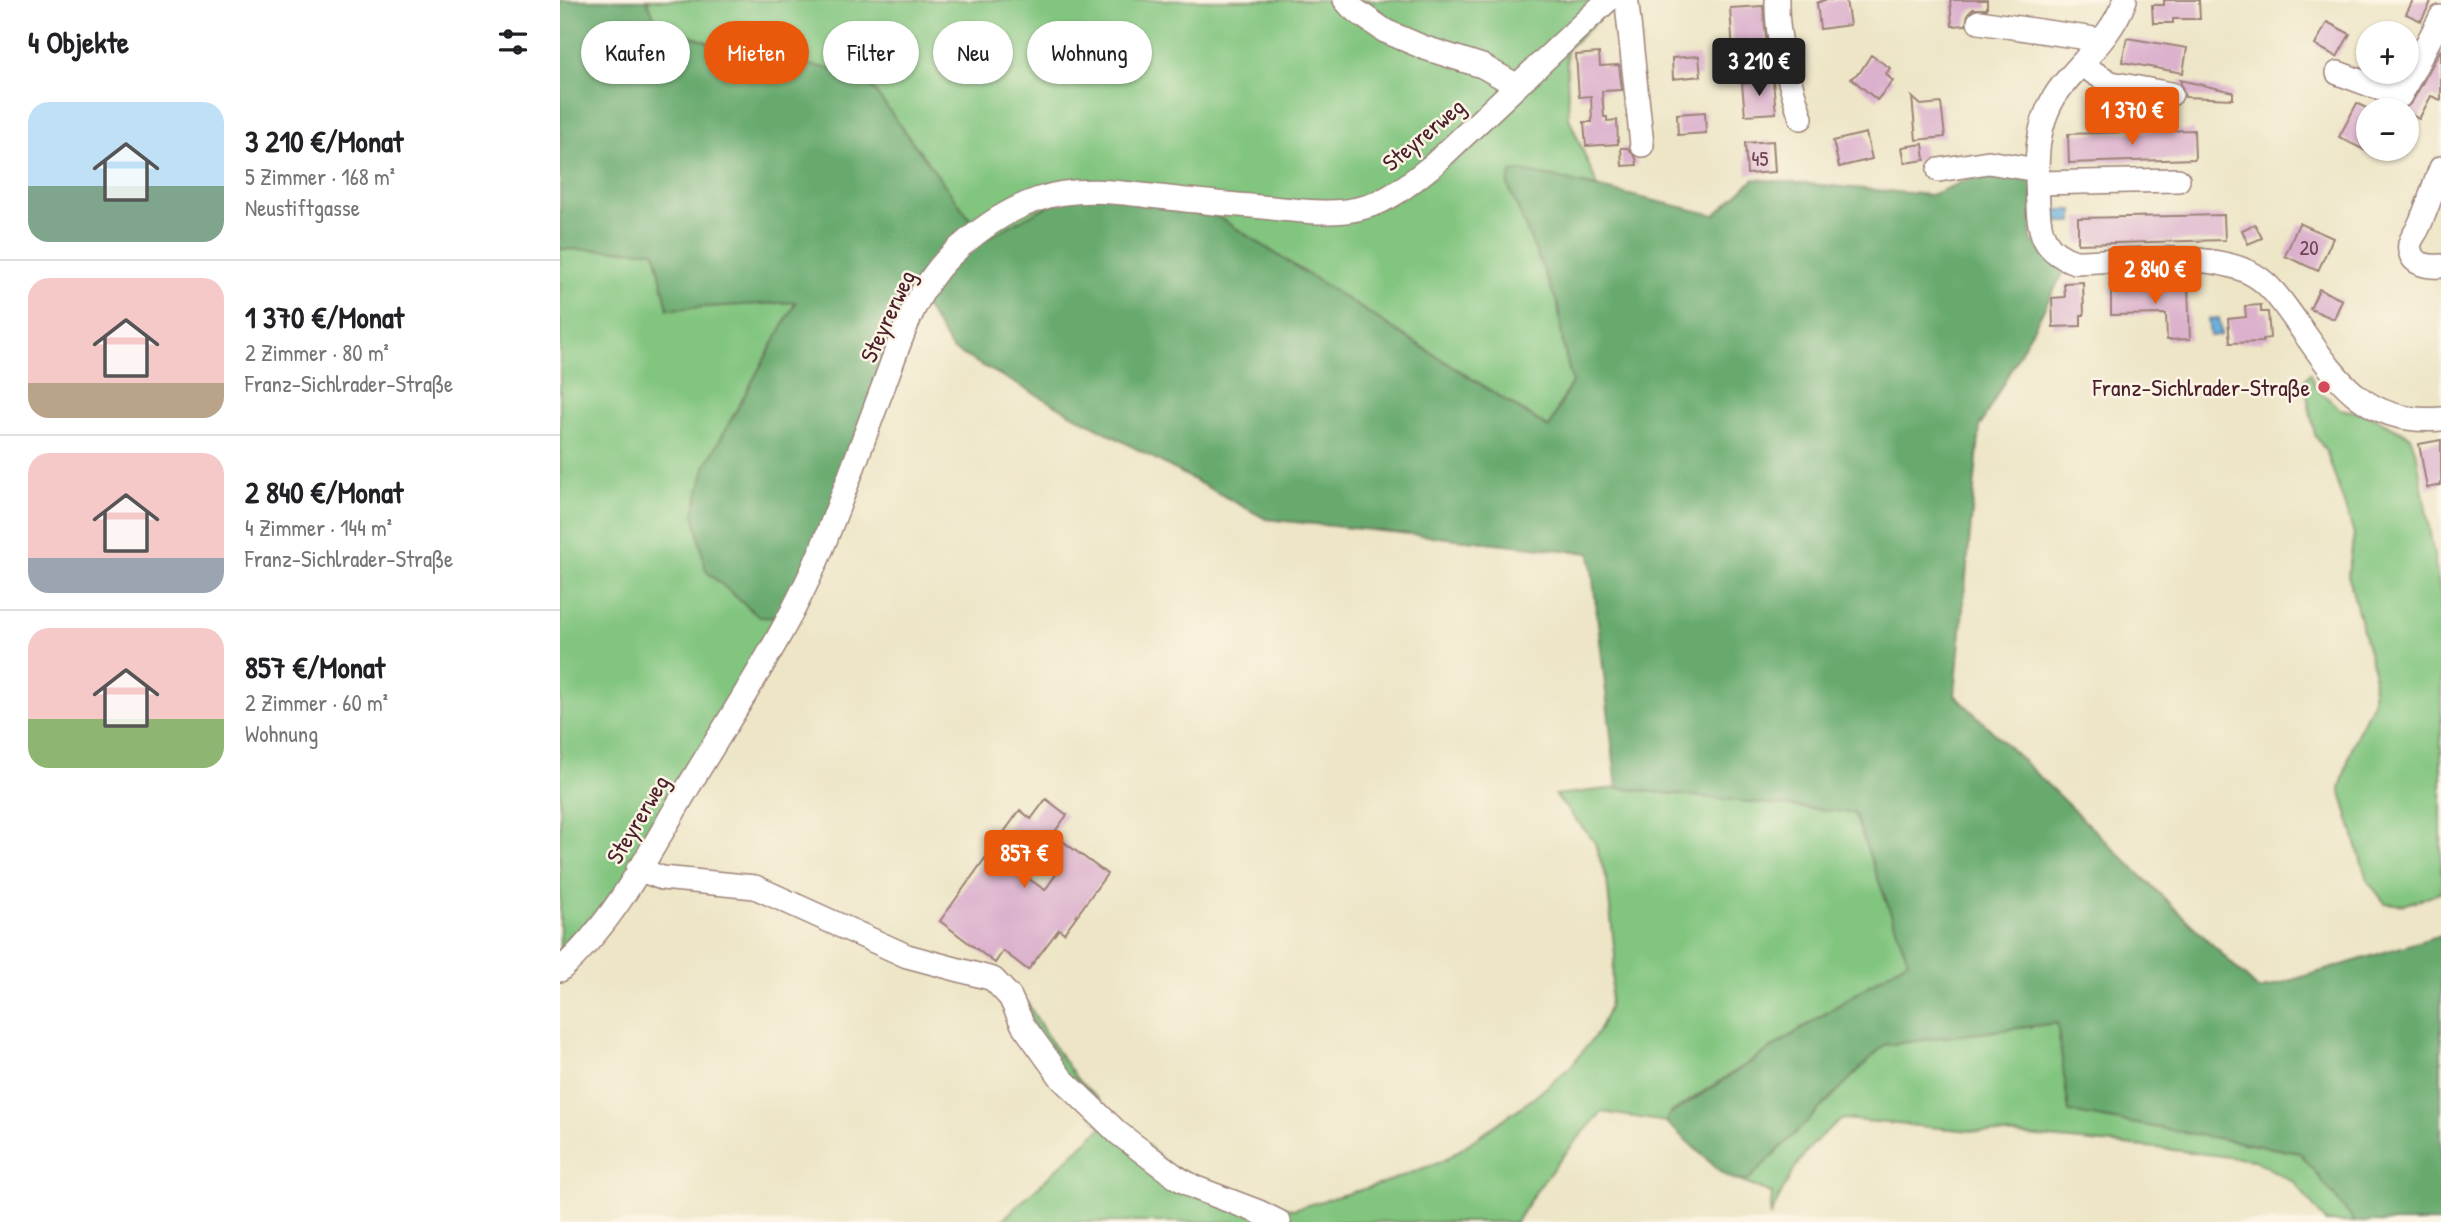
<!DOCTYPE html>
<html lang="de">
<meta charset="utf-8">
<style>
body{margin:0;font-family:"Patrick Hand",sans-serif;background:#f2f2f2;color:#202124;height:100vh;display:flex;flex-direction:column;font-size:26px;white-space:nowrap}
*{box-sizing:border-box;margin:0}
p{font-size:23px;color:#757577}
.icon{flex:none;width:38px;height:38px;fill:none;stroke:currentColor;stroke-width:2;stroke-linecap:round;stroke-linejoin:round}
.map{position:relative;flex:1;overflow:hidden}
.panel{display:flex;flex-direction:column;background:#fff;width:560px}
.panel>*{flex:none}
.guide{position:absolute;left:21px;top:21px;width:665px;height:63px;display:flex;gap:14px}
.buttons{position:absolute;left:1796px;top:21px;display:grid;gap:14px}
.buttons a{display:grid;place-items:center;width:63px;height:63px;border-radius:50%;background:#fff;box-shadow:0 2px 5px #0004;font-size:35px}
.price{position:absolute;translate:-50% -60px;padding:0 16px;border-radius:7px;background:#ea580c;color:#fff;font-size:23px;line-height:46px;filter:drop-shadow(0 2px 4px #0008)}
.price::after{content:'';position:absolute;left:50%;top:42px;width:21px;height:16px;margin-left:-10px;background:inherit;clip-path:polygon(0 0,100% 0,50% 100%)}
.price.current{background:#222;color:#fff}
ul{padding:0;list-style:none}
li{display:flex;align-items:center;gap:21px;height:175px;padding:0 28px}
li+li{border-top:2px solid #e0e0e0}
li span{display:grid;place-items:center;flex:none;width:196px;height:140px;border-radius:21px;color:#555}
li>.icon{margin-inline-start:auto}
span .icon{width:84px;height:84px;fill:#fffc;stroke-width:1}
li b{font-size:30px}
h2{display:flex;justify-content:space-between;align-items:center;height:84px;padding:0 28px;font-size:30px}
.tag{padding:0 24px;border-radius:32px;background:#fff;box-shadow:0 2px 5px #0004;font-size:24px;line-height:63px}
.tag.current{background:#ea580c;color:#fff}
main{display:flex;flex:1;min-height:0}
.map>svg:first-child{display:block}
.green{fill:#81c57f;stroke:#667255;stroke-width:2}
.forest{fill:#68aa6e;stroke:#59644c;stroke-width:2}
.water{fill:#64addc;stroke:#576684;stroke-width:2}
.building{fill:#dbb1cd;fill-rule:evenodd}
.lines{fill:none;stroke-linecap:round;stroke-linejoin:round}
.minor-casing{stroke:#9c8278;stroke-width:26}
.minor{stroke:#fff;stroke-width:23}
.poi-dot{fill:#d1495b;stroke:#fcf5e5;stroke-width:2.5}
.labels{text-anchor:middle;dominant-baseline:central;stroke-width:5;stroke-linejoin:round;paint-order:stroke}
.number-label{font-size:21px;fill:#6e4454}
.street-label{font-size:24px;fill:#4a1f2b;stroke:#fcf5e5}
.poi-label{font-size:24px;fill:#4a1f2b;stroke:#fcf5e5;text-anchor:end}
</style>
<main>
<section class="panel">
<h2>4 Objekte<svg class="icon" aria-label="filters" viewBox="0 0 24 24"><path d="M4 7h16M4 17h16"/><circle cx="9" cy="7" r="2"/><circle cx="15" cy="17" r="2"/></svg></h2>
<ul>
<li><span style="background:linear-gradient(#bfe0f5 60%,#7fa58c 0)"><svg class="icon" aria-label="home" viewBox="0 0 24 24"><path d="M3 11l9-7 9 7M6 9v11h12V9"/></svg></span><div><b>3 210 €/Monat</b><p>5 Zimmer · 168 m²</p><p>Neustiftgasse</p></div></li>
<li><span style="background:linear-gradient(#f6c9c9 75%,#b9a48a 0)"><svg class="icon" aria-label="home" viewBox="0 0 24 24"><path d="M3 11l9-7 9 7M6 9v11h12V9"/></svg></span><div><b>1 370 €/Monat</b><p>2 Zimmer · 80 m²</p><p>Franz-Sichlrader-Straße</p></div></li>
<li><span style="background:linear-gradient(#f6c9c9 75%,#9aa5b1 0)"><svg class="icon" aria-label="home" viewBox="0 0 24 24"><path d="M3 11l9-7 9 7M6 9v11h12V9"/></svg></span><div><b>2 840 €/Monat</b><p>4 Zimmer · 144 m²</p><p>Franz-Sichlrader-Straße</p></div></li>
<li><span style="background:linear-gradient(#f6c9c9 65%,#8fb573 0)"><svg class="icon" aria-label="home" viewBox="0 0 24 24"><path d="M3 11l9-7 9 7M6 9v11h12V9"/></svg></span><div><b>857 €/Monat</b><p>2 Zimmer · 60 m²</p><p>Wohnung</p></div></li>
</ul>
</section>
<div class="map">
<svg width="1881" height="1222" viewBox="0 0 1881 1222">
<rect width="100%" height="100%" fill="#fcf5e5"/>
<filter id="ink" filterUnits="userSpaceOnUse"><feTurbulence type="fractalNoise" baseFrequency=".0143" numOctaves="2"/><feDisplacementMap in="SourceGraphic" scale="14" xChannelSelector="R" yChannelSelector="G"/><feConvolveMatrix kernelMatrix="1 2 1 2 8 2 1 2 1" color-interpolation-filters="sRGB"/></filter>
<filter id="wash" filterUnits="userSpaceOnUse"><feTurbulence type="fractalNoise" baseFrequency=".00686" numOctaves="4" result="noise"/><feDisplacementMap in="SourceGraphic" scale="28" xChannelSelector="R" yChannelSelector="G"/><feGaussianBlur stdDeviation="1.57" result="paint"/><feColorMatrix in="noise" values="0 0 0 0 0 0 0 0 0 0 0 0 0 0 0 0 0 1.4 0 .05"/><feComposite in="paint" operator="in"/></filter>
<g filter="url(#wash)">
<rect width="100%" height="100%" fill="#ede5c6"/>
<path class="green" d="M87 0H1059L1006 50 1009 118 1038 187 960 171 948 185 998 305 1003 344 1012 382 999 405 990 428 625 196 425 239 302 75 178 53 97 24Z
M0 249 95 251 108 309 236 302 145 467 238 618 0 977Z
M1750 373 1755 387 1780 409 1807 414 1850 436 1857 456 1881 598V892L1844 905 1825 903 1807 880 1780 789 1793 743 1813 702 1814 671 1788 575 1794 534 1767 453 1755 435 1744 381Z
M1057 788 1294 813 1348 960 1110 1113 1106 1122 1042 1112C1010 1146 980 1182 956 1222H440L542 1127 456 1020 468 1004 490 1041 517 1079 608 1165 697 1205 734 1209 821 1184 885 1160 975 1097 1010 1067 1038 1032 1049 1008 1055 955 1047 880 1034 841 995 795Z
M1498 1023 1509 1112 1740 1153 1795 1222H1766L1735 1183 1694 1160 1597 1148 1283 1119C1245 1142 1228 1178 1210 1217L1212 1193 1176 1180H1188L1324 1045Z"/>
<path class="forest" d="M0 0H87L97 24 178 53 302 74 425 239 518 190 625 196 989 428 1012 382 1003 344 998 305 948 185 951 172 960 171 993 177 1155 215 1194 179 1371 195 1428 171 1474 182 1471 239 1504 272 1420 426 1395 695 1699 990 1881 935V1222H1795L1740 1153 1509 1112 1497 1023 1324 1045 1188 1180H1176L1164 1175 1106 1122 1108 1116 1348 960 1294 813 1057 788 1030 553 706 519 392 349 360 298 238 618 199 617 146 571 134 513 145 467 236 302 108 309 95 251 0 249Z"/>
<path class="water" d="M1494 210H1513V222H1494Z
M1659 318 1661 335 1650 336 1648 319Z"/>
<g id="blocks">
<path class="building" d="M1264 0H1286L1290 25 1260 29 1257 3Z
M1390 0H1427V9H1413L1408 14 1406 25 1392 26Z
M1604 0H1639L1640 19H1613V23H1593L1592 5H1604Z
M1853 0H1872L1861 21 1846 14Z
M1203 6 1207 49 1173 52 1170 8Z
M1767 22 1790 34 1777 57 1755 45Z
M1567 38 1627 48 1623 73 1562 62Z
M1881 49V100L1871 96 1859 119 1843 110 1852 102Z
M1039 53 1040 66 1059 65 1062 90 1042 91 1044 117H1047V121L1057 120 1058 144 1026 146 1024 122H1032L1031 96 1019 97 1016 55Z
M1311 55 1330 68 1326 74 1333 81 1317 100 1291 78 1300 72Z
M1139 56 1141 76 1113 79 1112 58Z
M1620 80 1673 92V99L1625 97Z
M1213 81 1216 113 1185 115 1182 84Z
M1352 97 1361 105 1381 103 1385 137 1356 140Z
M1797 103 1808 109V152L1779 137Z
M1145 112 1146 133 1118 135 1117 114Z
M1634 130 1635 159 1509 163 1508 134Z
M1306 133 1312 159 1279 167 1273 141Z
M1213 141 1215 172 1187 174 1185 143Z
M1363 144 1365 160 1345 163 1342 147Z
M1061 148H1068L1076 158 1077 165 1062 166Z
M1664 215 1665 240 1518 244V218Z
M1739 223 1773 238 1758 271 1725 256Z
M1695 224 1702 238 1688 244 1682 230Z
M1523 282 1524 315H1521V326L1493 327 1492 298 1505 297 1504 283Z
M1585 285V287L1628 285 1630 339 1607 340 1606 314 1551 315V286Z
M1759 289 1782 300 1774 319 1750 309Z
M1701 305V312H1708L1710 338 1703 339V342L1670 343 1668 319 1686 317 1685 306Z
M1881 440V485L1867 488 1859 444Z
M486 799 507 815 493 834 547 874 504 933 499 929 468 970 443 951 435 963 380 921 460 810 471 819ZM470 849 499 870 485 890 456 870Z"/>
</g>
</g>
<g filter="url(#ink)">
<use href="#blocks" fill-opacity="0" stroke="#9c8278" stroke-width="2"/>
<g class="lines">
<defs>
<path id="minor" d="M785 0 792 8 825 31 865 48 922 66 956 85
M1064 0 1067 4 1082 145
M1217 0C1216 40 1229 80 1241 118
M1565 0C1553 34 1524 59 1502 86 1474 121 1476 163 1478 205 1479 235 1485 252 1515 262 1565 261 1651 250 1694 275 1711 285 1722 302 1733 317 1773 373 1801 426 1881 419
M1419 22 1541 40
M1521 65 1551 83 1611 94
M1778 73 1840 96 1881 17
M1881 168C1873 188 1867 210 1857 230 1854 235 1848 243 1850 250 1852 265 1869 267 1881 266
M1379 170 1428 162 1477 170
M1477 183 1618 180
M78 869 102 878 195 887 347 956 433 979 450 997 463 1025 502 1079 558 1133 616 1177 636 1188 699 1212 719 1222
M0 970C57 920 92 847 130 784 178 704 232 625 266 538 286 488 304 437 323 387 340 342 354 292 389 257 414 233 446 210 479 199 523 184 573 195 618 199 650 203 681 205 712 208 742 211 776 216 805 207 831 200 853 181 873 165L1048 0"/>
</defs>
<use href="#minor" class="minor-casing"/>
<use href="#minor" class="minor"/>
</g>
</g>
<circle class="poi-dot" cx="1764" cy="387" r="7"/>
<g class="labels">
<g class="number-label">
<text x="1200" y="158">45</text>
<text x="1749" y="247">20</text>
</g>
<g class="street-label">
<text transform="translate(863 134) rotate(-40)">Steyrerweg</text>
<text transform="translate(327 316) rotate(-65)">Steyrerweg</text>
<text transform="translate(77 819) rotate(-59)">Steyrerweg</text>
</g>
<g class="poi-label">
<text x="1750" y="387">Franz-Sichlrader-Straße</text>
</g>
</g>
</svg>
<div class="buttons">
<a>+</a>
<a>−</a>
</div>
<b class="price current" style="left:1199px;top:98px">3 210 €</b>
<b class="price" style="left:1572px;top:147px">1 370 €</b>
<b class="price" style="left:1595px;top:306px">2 840 €</b>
<b class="price" style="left:464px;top:890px">857 €</b>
<div class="guide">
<a class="tag">Kaufen</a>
<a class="tag current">Mieten</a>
<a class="tag">Filter</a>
<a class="tag">Neu</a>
<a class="tag">Wohnung</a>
</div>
</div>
</main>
